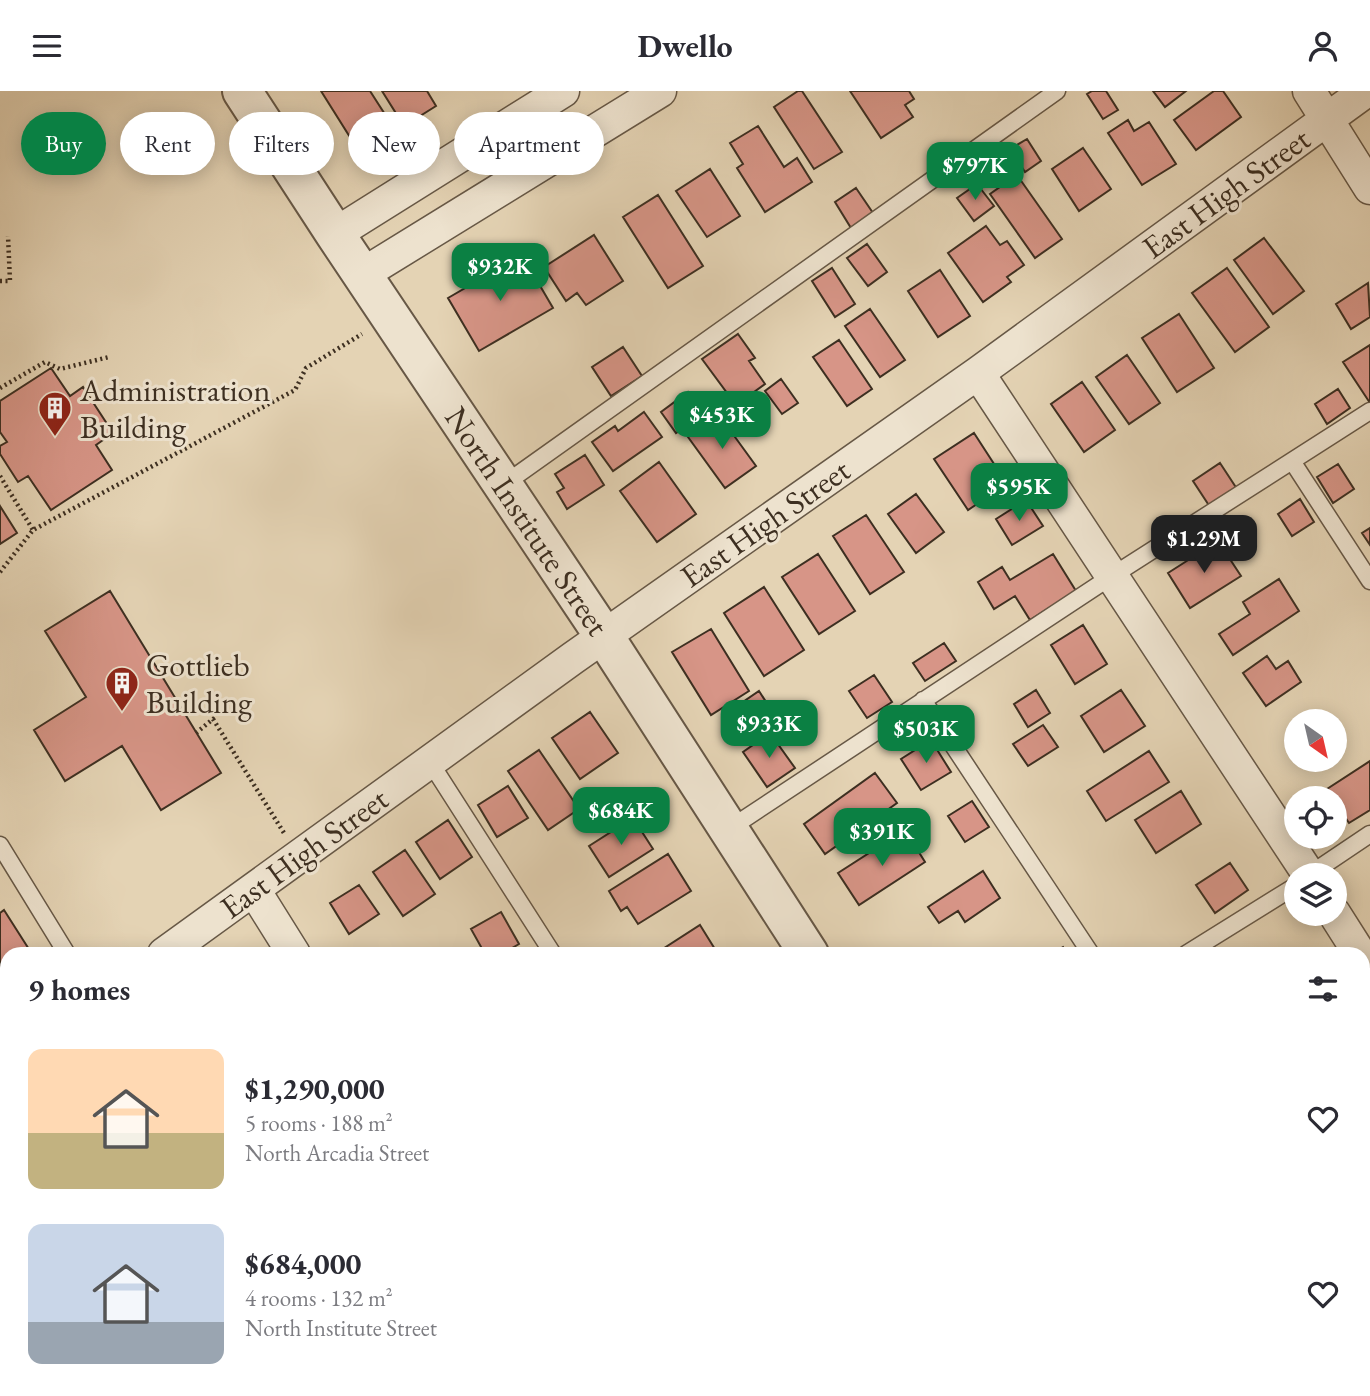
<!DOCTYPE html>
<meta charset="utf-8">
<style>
body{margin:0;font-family:"EB Garamond",serif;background:#f7f7f7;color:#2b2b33;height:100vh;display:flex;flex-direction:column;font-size:26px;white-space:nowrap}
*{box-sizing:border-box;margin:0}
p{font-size:23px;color:#7c7c81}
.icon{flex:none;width:38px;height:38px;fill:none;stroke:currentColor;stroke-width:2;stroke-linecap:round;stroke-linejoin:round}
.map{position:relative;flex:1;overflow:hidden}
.drawer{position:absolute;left:0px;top:856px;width:1370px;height:450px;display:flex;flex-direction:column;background:#fff;border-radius:21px 21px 0 0;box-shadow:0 4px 18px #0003}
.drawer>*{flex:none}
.guide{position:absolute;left:21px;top:21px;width:700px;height:63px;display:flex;gap:14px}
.needle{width:46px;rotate:146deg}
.controls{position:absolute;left:1284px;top:618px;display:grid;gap:14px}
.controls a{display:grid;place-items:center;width:63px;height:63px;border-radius:50%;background:#fff;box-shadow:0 4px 18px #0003;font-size:35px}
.price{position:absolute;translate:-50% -60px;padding:0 16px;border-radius:14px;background:#0b8043;color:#fff;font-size:23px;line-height:46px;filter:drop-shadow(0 2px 4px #0008)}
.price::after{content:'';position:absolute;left:50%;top:42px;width:21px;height:16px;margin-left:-10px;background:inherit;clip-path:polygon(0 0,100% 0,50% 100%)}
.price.on{background:#222;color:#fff}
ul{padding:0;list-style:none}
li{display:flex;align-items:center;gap:21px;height:175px;padding:0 28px}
li span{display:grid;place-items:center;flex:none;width:196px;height:140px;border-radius:14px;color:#555}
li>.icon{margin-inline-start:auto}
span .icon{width:84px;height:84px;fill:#fffc;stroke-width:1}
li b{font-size:30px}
h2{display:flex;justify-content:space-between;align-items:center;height:84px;padding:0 28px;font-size:30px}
.tag{padding:0 24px;border-radius:32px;background:#fff;box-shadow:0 4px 18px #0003;font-size:24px;line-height:63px}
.tag.on{background:#0b8043;color:#fff}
header{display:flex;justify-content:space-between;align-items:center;height:91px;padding:0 28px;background:#fff;font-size:32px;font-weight:700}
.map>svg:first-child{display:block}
.building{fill:#d79587;stroke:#3d2f21;stroke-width:2}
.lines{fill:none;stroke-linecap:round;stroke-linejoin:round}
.service-casing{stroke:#675846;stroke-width:19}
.minor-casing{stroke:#675846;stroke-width:35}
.tertiary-casing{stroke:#675846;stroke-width:42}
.primary-casing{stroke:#3d2f21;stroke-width:42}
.path{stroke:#3d2f21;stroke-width:4.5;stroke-dasharray:2 3.5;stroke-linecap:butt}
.service{stroke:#ede2ce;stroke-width:16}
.minor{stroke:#ede2ce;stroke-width:32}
.tertiary{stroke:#ede2ce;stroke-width:38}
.primary{stroke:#e4d3b4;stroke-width:38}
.labels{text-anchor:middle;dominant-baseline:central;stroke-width:6;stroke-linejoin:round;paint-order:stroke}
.street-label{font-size:32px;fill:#3d2f21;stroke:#ede2ce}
.poi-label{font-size:32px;fill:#3d2f21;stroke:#ede2ce;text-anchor:start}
</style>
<header><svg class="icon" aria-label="menu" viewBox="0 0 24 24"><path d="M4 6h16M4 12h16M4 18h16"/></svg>Dwello<svg class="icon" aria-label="person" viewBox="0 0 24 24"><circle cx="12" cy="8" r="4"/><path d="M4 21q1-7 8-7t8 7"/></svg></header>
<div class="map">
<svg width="1370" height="1305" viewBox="0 0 1370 1305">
<rect width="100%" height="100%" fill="#e4d3b4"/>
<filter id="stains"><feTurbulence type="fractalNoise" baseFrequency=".00286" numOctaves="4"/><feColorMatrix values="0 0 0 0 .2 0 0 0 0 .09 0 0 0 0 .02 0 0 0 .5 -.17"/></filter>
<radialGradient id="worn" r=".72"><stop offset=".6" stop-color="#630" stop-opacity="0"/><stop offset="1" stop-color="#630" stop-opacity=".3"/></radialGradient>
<path class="building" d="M321 0H370L395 39 360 62Z
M382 0H427L436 15 404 35Z
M798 0H802L842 61 814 78 774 16Z
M850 0H909L914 8 905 14 913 26 881 47Z
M1092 0H1106L1118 19 1103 28 1087 3Z
M1153 0H1186L1165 16Z
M1214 0H1223L1241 26 1196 59 1174 29Z
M1128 29 1134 40 1149 31 1176 73 1142 94 1108 42Z
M758 35 784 76 797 67 812 91 765 121 737 77 743 73 730 52Z
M1027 48 1041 70 1025 81 1010 58Z
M1083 57 1111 98 1079 120 1052 78Z
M710 78 740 125 707 146 676 100Z
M1017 84 1062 148 1035 167 990 103Z
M977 93 994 115 974 130 957 107Z
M856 97 873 122 851 137 835 111Z
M658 104 703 175 668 197 623 126Z
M986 135 1000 154 1007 150 1024 174 1007 186 1011 191 983 211 948 162Z
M594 144 623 190 586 214 577 202 566 210 544 176Z
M1264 147 1304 200 1273 223 1234 169Z
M867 153 887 181 868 195 847 167Z
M522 164 553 217 479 260 448 207Z
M832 177 855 213 835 226 812 190Z
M1227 177 1269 236 1235 261 1192 202Z
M940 179 970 225 938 246 908 200Z
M1368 192 1370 226 1351 238 1336 213Z
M870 218 905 269 880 286 845 235Z
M1179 223 1214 277 1177 301 1142 247Z
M738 243 755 267 749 270 765 293 736 314 702 268Z
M839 249 872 298 847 315 813 266Z
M1370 254V312L1343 271Z
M623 256 642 285 611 305 592 276Z
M1127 264 1160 312 1129 333 1096 286Z
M51 277 70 305 83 296 113 342 96 354 112 379 51 419 28 385 18 391 0 363V355L7 351 0 341V310Z
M781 288 798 312 782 323 765 300Z
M1082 291 1115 339 1084 361 1051 313Z
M1338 298 1350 317 1327 333 1315 313Z
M688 301 704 323 676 342 661 321Z
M644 321 662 346 613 380 592 351 615 335 618 340Z
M719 324 756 375 725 397 688 346Z
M974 342 1007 393 968 419 934 368Z
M585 364 604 394 567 418 557 401 564 397 555 383Z
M659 371 696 423 657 451 620 400Z
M1220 372 1239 401 1212 419 1193 390Z
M1338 373 1354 398 1333 412 1317 386Z
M916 403 944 441 916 462 888 423Z
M1300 408 1314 431 1292 445 1278 423Z
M1026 409 1043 435 1012 454 996 428Z
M0 415 17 442 0 453Z
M866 424 904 481 870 503 833 445Z
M1370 437V454L1362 442Z
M1218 450 1241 485 1190 517 1168 482Z
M818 463 855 520 819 543 782 486Z
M1053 463 1076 500 1030 529 1015 505 994 518 978 491 1002 476 1010 489Z
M1279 488 1299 520 1233 564 1219 543 1250 523 1243 511Z
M764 496 804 559 764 585 724 522Z
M110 500 221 682 161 719 122 655 65 690 34 639 86 606 45 540Z
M1083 534 1107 573 1075 593 1051 554Z
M711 538 749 600 711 624 672 561Z
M944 552 956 570 925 590 913 572Z
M1267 565 1276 578 1288 570 1301 591 1266 615 1243 582Z
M874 584 892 611 867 627 849 600Z
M1036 599 1050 622 1028 636 1014 613Z
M1121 599 1145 635 1104 661 1081 625Z
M759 600 768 614 745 628 737 615Z
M590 621 618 662 580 688 552 647Z
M1043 634 1058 656 1028 675 1013 653Z
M770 642 795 677 767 696 743 661Z
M931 649 951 681 921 699 901 668Z
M539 659 579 718 548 739 508 680Z
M1149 660 1169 691 1106 730 1087 700Z
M1370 670V719L1349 732 1335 711V707H1333L1327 698Z
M875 682 897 712 825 763 804 733Z
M508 695 528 727 497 746 478 714Z
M1181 700 1201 733 1156 762 1135 729Z
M972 710 989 736 965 751 948 725Z
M633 727 653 758 609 786 589 755Z
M448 729 472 766 440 788 416 751Z
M905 739 925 771 859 814 838 782Z
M405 759 435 803 403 825 373 781Z
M668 763 691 800 638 833 627 816 621 820 609 800Z
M1230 772 1248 799 1215 822 1196 794Z
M983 780 1000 807 965 831 958 820 939 832 928 816Z
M359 794 379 823 349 843 330 812Z
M4 819 32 863H7V895L0 899V822Z
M501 821 519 853 502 863H485L471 838Z
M700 834 718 863H655Z
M1063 856 1067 863H1051Z
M1363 943 1370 954V994L1363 999Z
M0 1038 7 1049V1115L0 1104Z
M1363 1286 1370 1297V1305H1325L1335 1298H1363Z
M195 1298 201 1305H184Z
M361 1298H379L370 1305H365Z
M456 1298H492L482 1305H461Z
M770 1298H820L824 1305H774Z
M847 1298H903L893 1305H851Z"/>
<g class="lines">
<defs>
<path id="service" d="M1292 370 1370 490
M503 394 1057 0
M923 609 1091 863
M430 671 553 863
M729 738 1112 485 1370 320
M0 754 67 863
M1309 784 1370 743
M1186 863 1297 794
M326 1298 330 1305
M834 1298 839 1305"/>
<path id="minor" d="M1309 0 1370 97
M335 143 563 0
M363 183 660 0
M978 282 1309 784
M254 799 294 863
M1334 822 1360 863
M164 863 573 567 978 282 1366 0
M0 980 7 975
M0 1199 7 1209
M65 1298 69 1305
M577 1298 581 1305"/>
<g id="tertiary">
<path id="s1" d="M242 0 335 143 604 545 809 863"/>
<path d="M1105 1298 1112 1305"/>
</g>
<path id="primary" d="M1363 1071 1370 1067
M1363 1161 1370 1157
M987 1305 997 1298
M1132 1305 1142 1298"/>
</defs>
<use href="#service" class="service-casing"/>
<use href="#minor" class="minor-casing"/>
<use href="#tertiary" class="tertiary-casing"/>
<use href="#primary" class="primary-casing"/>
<path class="path" d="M0 190H10L8 145
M0 297 45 271 60 278 109 266
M0 385 33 439
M0 481 33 439 295 299 306 277 362 243
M196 642 213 628 284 742"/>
<use href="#service" class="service"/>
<use href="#minor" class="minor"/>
<use href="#tertiary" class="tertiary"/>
<use href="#primary" class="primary"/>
</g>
<defs>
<symbol id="building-pin" viewBox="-11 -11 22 30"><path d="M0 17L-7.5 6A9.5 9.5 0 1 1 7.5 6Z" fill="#8f2418" stroke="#ede2ce"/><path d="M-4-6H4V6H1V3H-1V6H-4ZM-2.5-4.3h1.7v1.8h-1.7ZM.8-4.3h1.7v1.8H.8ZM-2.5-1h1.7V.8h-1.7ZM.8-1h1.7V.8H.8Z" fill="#fff"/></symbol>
</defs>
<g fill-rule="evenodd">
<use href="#building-pin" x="36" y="298" width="38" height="52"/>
<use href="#building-pin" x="103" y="573" width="38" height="52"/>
</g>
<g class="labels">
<g class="street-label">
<text transform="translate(1226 102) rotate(-36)">East High Street</text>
<text stroke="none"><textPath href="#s1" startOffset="516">North Institute Street</textPath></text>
<text transform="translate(765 432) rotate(-35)">East High Street</text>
<text transform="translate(304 762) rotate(-36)">East High Street</text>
</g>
<g class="poi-label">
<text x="80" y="299">Administration<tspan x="80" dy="37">Building</tspan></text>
<text x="146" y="574">Gottlieb<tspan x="146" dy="37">Building</tspan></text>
</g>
</g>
<rect width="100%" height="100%" filter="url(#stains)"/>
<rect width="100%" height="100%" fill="url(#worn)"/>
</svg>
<div class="controls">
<a><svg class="needle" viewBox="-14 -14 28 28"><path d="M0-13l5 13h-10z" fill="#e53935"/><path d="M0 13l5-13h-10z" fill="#7c7c81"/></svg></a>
<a><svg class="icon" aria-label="locate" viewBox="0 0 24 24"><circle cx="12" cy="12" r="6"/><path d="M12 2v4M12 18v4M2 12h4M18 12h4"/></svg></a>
<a><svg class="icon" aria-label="layers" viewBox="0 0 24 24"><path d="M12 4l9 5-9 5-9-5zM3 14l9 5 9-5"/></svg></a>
</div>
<b class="price" style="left:975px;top:111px">$797K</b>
<b class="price" style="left:500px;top:212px">$932K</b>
<b class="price" style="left:722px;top:360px">$453K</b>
<b class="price" style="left:1019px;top:432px">$595K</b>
<b class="price on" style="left:1204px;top:484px">$1.29M</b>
<b class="price" style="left:769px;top:669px">$933K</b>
<b class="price" style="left:926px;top:674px">$503K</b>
<b class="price" style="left:621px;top:756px">$684K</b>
<b class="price" style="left:882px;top:777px">$391K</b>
<div class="guide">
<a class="tag on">Buy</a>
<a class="tag">Rent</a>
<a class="tag">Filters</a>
<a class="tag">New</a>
<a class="tag">Apartment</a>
</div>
<section class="drawer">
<h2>9 homes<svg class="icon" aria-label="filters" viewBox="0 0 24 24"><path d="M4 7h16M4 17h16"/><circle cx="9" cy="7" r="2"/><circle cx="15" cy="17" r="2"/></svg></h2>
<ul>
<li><span style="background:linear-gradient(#ffd9b3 60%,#c2b280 0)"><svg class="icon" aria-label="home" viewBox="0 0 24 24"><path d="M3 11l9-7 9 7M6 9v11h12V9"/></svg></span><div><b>$1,290,000</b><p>5 rooms · 188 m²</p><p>North Arcadia Street</p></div><svg class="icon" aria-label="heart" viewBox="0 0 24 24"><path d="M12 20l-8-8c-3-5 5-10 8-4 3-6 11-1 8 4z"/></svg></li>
<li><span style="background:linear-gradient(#c9d6e8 70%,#9aa5b1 0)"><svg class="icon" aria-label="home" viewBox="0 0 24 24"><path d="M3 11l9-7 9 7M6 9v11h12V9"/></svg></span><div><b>$684,000</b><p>4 rooms · 132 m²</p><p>North Institute Street</p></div><svg class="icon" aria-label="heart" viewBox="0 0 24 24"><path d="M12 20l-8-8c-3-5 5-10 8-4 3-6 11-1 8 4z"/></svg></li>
</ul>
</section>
</div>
